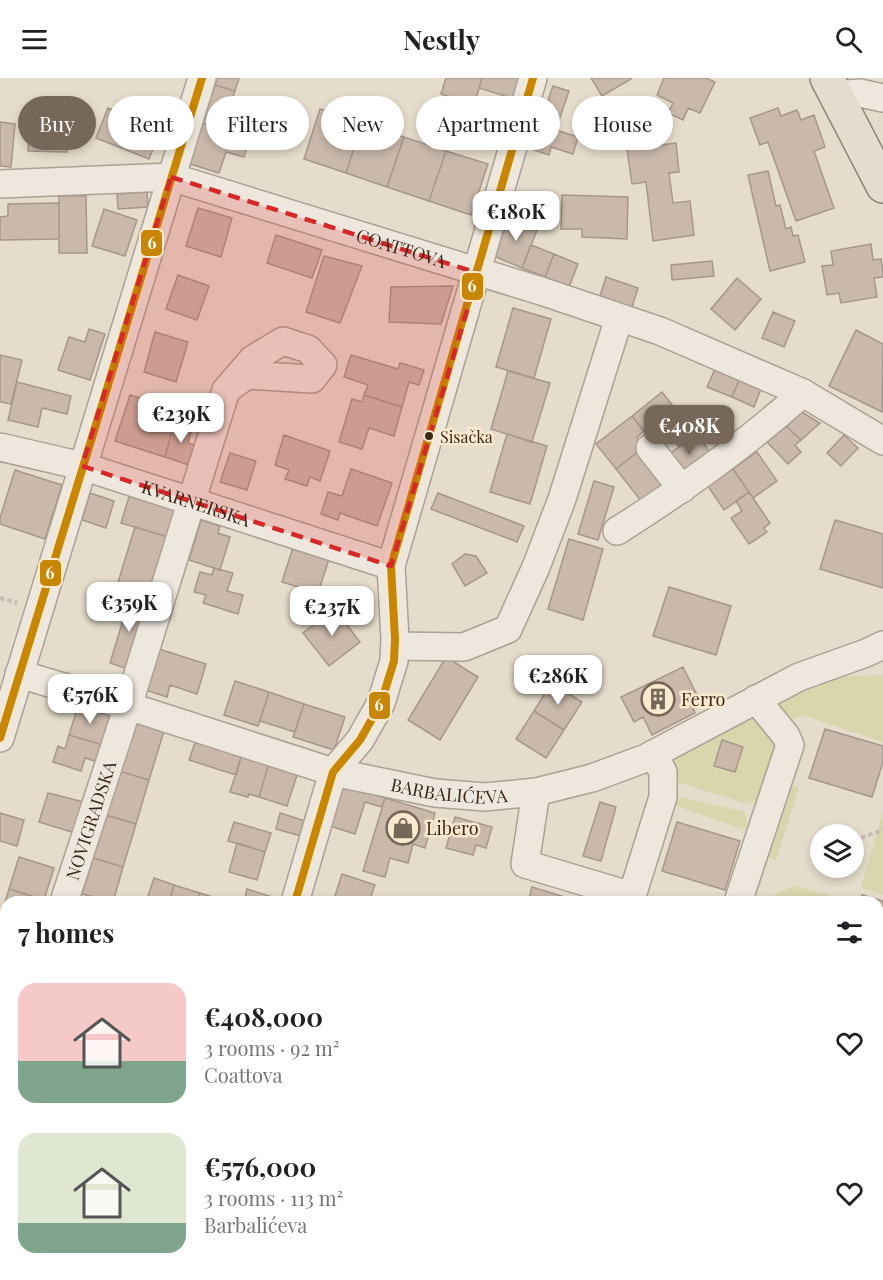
<!DOCTYPE html>
<meta charset="utf-8">
<style>
body{margin:0;font-family:"Playfair Display",serif;background:#f2f2f2;color:#202124;height:100vh;display:flex;flex-direction:column;font-size:22px;white-space:nowrap}
*{box-sizing:border-box;margin:0}
p{font-size:20px;color:#757577}
.icon{flex:none;width:33px;height:33px;fill:none;stroke:currentColor;stroke-width:2;stroke-linecap:round;stroke-linejoin:round}
.map{position:relative;flex:1;overflow:hidden}
.drawer{position:absolute;left:0px;top:818px;width:884px;height:386px;display:flex;flex-direction:column;background:#fff;border-radius:18px 18px 0 0;box-shadow:0 3px 9px #0003}
.drawer>*{flex:none}
.top-card{position:absolute;left:18px;top:18px;width:848px;height:54px;display:flex;gap:12px}
.controls{position:absolute;left:810px;top:746px;display:grid;gap:12px}
.controls a{display:grid;place-items:center;width:54px;height:54px;border-radius:50%;background:#fff;box-shadow:0 3px 9px #0003;font-size:30px}
.price{position:absolute;translate:-50% -51px;padding:0 14px;border-radius:12px;background:#fff;color:#222;font-size:20px;line-height:39px;filter:drop-shadow(0 2px 3px #0008)}
.price::after{content:'';position:absolute;left:50%;top:36px;width:18px;height:14px;margin-left:-9px;background:inherit;clip-path:polygon(0 0,100% 0,50% 100%)}
.price.active{background:#766759;color:#fff}
ul{padding:0;list-style:none}
li{display:flex;align-items:center;gap:18px;height:150px;padding:0 18px}
li span{display:grid;place-items:center;flex:none;width:168px;height:120px;border-radius:18px;color:#555}
li>.icon{margin-inline-start:auto}
span .icon{width:72px;height:72px;fill:#fffc;stroke-width:1}
li b{font-size:26px}
h2{display:flex;justify-content:space-between;align-items:center;height:72px;padding:0 18px;font-size:26px}
.pill{padding:0 21px;border-radius:27px;background:#fff;box-shadow:0 3px 9px #0003;font-size:21px;line-height:54px}
.pill.active{background:#766759;color:#fff}
header{display:flex;justify-content:space-between;align-items:center;height:78px;padding:0 18px;background:#fff;font-size:27px;font-weight:700}
.map>svg:first-child{display:block}
.green{fill:#d9d5ac}
.building{fill:#cab9ab;stroke:#a6978a;stroke-width:1.5}
.lines{fill:none;stroke-linecap:round;stroke-linejoin:round}
.minor-casing{stroke:#aba194;stroke-width:30}
.major-casing{stroke:#90867b;stroke-width:36}
.path{stroke:#c6beb4;stroke-width:4;stroke-dasharray:4.5 3;stroke-linecap:butt}
.minor{stroke:#eee7dd;stroke-width:27}
.major{stroke:#e6dcce;stroke-width:33}
.bus-1-casing{stroke:#f8e9cf;stroke-width:12}
.bus-1{stroke:#c88607;stroke-width:8}
.marked{fill:#d62828;fill-opacity:0.2;stroke:#d62828;stroke-width:4.5;stroke-dasharray:12 8;stroke-linejoin:round}
.bus-dot{fill:#3a281b;stroke:#f8e9cf;stroke-width:2}
.labels{text-anchor:middle;dominant-baseline:central;stroke-width:5;stroke-linejoin:round;paint-order:stroke}
.bus-label{font-size:16px;fill:#3a281b;stroke:#f8e9cf;text-anchor:start}
.street-label{font-size:18px;fill:#3a281b;stroke:#f8e9cf}
.poi-label{font-size:18px;fill:#3a281b;stroke:#f8e9cf;text-anchor:start}
.line-badge{stroke:#f8e9cf;stroke-width:2}
.badge-label{font-size:16px;text-anchor:middle;font-weight:bold;fill:#fff}
</style>
<header><svg class="icon" aria-label="menu" viewBox="0 0 24 24"><path d="M4 6h16M4 12h16M4 18h16"/></svg>Nestly<svg class="icon" aria-label="search" viewBox="0 0 24 24"><circle cx="10" cy="10" r="6"/><path d="M15 15l6 6"/></svg></header>
<div class="map">
<svg width="883" height="1202" viewBox="0 0 883 1202">
<rect width="100%" height="100%" fill="#e6dccb"/>
<path class="green" d="M883 597V664L802 637 789 644 768 618 801 600Z
M756 624 780 657 756 723 748 726 674 703 666 672Z
M782 705 799 710 776 782 759 776Z
M681 719 745 734 747 749 742 751 674 727Z
M883 733V817L861 809Z
M793 808 831 817 829 823H761Z
M878 1041 883 1042V1119L878 1118Z"/>
<path class="building" d="M217 0H239L235 13 215 7Z
M446 0H482L474 27 441 16Z
M482 0H522L515 21 479 10Z
M591 0H631V1L602 18Z
M664 0H706L715 4 700 35 688 30 683 42 668 35 673 25 657 17Z
M215 7 235 13 228 33 269 46 262 65 202 45Z
M553 8 569 13 558 45 542 40Z
M108 30 161 51 149 81 96 60Z
M778 30 781 38 797 32 801 42 814 37 825 69 814 73 834 130 796 143 768 64 760 67 750 40Z
M320 31 362 45 346 95 304 81Z
M30 39 68 40 67 74 28 73Z
M542 40 558 45 556 52 578 59 573 76 551 69 549 77 531 71Z
M0 44 15 46 11 89 0 88Z
M202 45 250 61 244 79 226 74 219 95 190 86Z
M362 45 404 59 387 109 346 95Z
M404 59 446 73 429 123 387 109Z
M676 65 679 94 669 95 673 125 690 123 694 157 653 163 646 104 632 106 627 71Z
M446 73 488 86 471 137 429 123Z
M768 93 776 128 780 127 786 151 791 149 793 158 798 157 805 184 770 193 748 97Z
M147 114 148 129 118 131 117 116Z
M562 117 628 119 627 161 582 159V151H561Z
M59 118H86L87 175H59Z
M59 125V161L0 162V139L8 138V126Z
M198 130 232 140 221 179 186 168Z
M104 131 137 142 125 178 92 168Z
M510 138 538 150 522 190 494 178Z
M276 157 322 172 312 200 267 185Z
M871 166 873 182 881 181 883 193V199L874 200 877 219 841 225 839 215 827 217 822 188 833 187 831 173Z
M531 167 554 176 545 199 522 190Z
M554 176 578 186 569 209 545 199Z
M324 178 362 188 340 245 306 234Z
M712 183 714 198 672 202 671 187Z
M178 197 209 208 197 242 166 231Z
M606 199 638 210 632 229 600 218Z
M737 200 761 221 735 252 711 231Z
M453 208 441 246 389 244 391 209Z
M513 230 551 241 534 300 496 289Z
M773 234 795 243 784 269 762 260Z
M89 251 105 256 90 302 58 292 69 259 85 264Z
M856 252 883 266 882 334 829 308Z
M155 254 188 264 176 304 144 294Z
M0 277 22 282 11 326 0 324Z
M351 277 398 291 400 285 424 292 419 307 409 304 402 329 364 317 368 307 344 299Z
M715 291 739 302 732 319 707 309Z
M508 293 550 305 532 364 491 351Z
M739 302 761 311 754 329 732 319Z
M17 304 71 318 67 336 42 330 38 349 8 342Z
M662 314 680 337 664 349 658 342 644 353 632 338Z
M130 317 152 324 149 334 175 342 165 379 115 363Z
M364 317 402 329 394 358 369 350 362 371 339 364 352 321 362 324Z
M800 333 820 345 801 362 785 347Z
M680 337 697 356 679 369 664 349Z
M632 338 644 353 637 359 644 369 616 391 596 366Z
M175 342 193 347 188 365 198 368 192 388 165 379Z
M785 347 801 362 795 367 801 374 788 386 767 364Z
M507 356 547 368 530 426 490 414Z
M697 356 712 377 681 400 665 379Z
M284 357 330 373 320 403 310 399 307 408 285 401 289 392 275 387Z
M844 357 858 370 841 388 827 375Z
M644 369 673 406 645 428 616 391Z
M757 374 777 403 753 420 733 391Z
M230 375 256 383 247 412 220 404Z
M351 391 392 405 377 448 340 435 338 442 321 436 328 414 342 418Z
M733 391 749 414 724 432 708 408Z
M15 392 62 407 45 461 0 446V440Z
M594 403 614 409 598 462 578 456Z
M749 414 770 445 764 450 767 454 749 466 731 440 742 433 736 423Z
M90 415 114 423 106 450 82 442Z
M438 415 524 448 517 464 431 431Z
M130 416 176 430 168 459 121 445Z
M201 442 220 448 218 455 230 459 220 492 189 482Z
M835 442 883 456V510L820 491Z
M135 449 168 459 148 524 115 514Z
M569 461 603 471 583 542 548 531Z
M293 469 329 481 318 515 282 504Z
M465 476 476 478 487 495 465 508 452 486Z
M214 490 233 495 227 513 243 517 238 536 203 525 206 517 194 514 200 494 212 497Z
M669 509 731 528 716 577 653 558Z
M130 519 148 524 128 591 110 585Z
M335 531 360 564 329 588 303 555Z
M159 571 206 586 197 616 170 607 167 619 146 612Z
M446 579 478 599 440 662 408 642Z
M683 589 698 619 690 623 695 635 652 657 643 639 634 644 621 619Z
M235 603 269 614 258 648 224 637Z
M551 605 582 624 564 652 534 633Z
M269 614 304 626 295 654 260 643Z
M304 626 345 639 334 672 293 659Z
M78 628 111 637 103 667 69 657Z
M534 633 564 652 546 680 516 661Z
M134 644 164 653 149 702 119 693Z
M825 651 883 668V684L872 719 809 700Z
M69 657 103 667 98 684 85 680 81 693 53 684 58 668 65 671Z
M196 662 242 676 236 697 189 682Z
M722 662 743 669 735 694 714 688Z
M242 676 269 685 259 719 249 716 248 719 230 714Z
M269 685 298 694 287 728 259 719Z
M119 693 149 702 136 746 106 737Z
M343 707 385 720 382 729 365 724 355 756 330 748Z
M48 715 84 724 75 755 39 744Z
M385 720 435 735 425 770 413 766 408 785 390 780 385 799 363 793Z
M600 724 616 729 601 783 583 778Z
M0 735 24 742 17 768 0 763Z
M280 735 305 743 301 758 276 751Z
M106 737 136 746 123 789 93 780Z
M455 739 492 749 486 770 476 767 473 777 446 770Z
M234 744 271 755 265 774 228 763Z
M677 744 740 763 725 812 662 793Z
M237 765 265 774 257 802 229 794Z
M19 779 54 790 44 822 9 811Z
M93 780 123 789 113 824 82 816Z
M342 796 375 807 369 824H333Z
M154 800 174 807 169 824H146Z
M174 807 200 815 197 824H169Z
M532 809 581 824H528Z
M9 811 44 822V824H6V844L0 842Z
M247 811 282 822 281 824H244Z
M200 815 222 822 221 824H197Z
M862 817 883 823V877L878 875V824H860Z
M0 875 6 877V913L0 911Z
M0 947 6 949V972L1 989Z
M878 948 883 950V969L878 967Z
M0 1039 6 1041 4 1076 0 1075Z
M878 1130 883 1131V1202H865L866 1197H878Z
M0 1146 6 1147V1185L0 1183Z
M55 1197H98L96 1202H54Z
M118 1197H167L165 1202H117Z
M200 1197H247L253 1199 252 1202H199Z
M322 1197H367L365 1202H320Z
M627 1197H729L728 1202H626Z"/>
<g class="lines">
<defs>
<g id="minor">
<path d="M835 17 860 15 883 20"/>
<path id="s1" d="M0 106 171 99 541 213 660 253 803 315 883 363"/>
<path id="s2" d="M0 369 82 388 391 488"/>
<path d="M650 370 682 411"/>
<path d="M617 453C682 412 745 367 803 315"/>
<path d="M395 568 464 569 508 551 536 489 562 421 619 240"/>
<path id="s3" d="M19 596 128 628 333 694 435 715 485 719 536 714 592 700 646 680 799 599 866 575 883 567"/>
<path d="M0 660 202 0"/>
<path d="M536 714 525 786 632 818 663 719V694L653 676"/>
<path id="s4" d="M64 824 128 628 226 312 247 297 312 301 323 287 308 271 283 263 253 281 226 312"/>
<path d="M295 824 333 694 360 662 381 625 394 583 395 561 391 488 533 0"/>
<path d="M738 824 790 667 786 658 756 621"/>
<path d="M878 923 883 925"/>
<path d="M4 1009 6 1001"/>
<path d="M181 1202 183 1197"/>
<path d="M427 1202 429 1197"/>
</g>
<path id="major" d="M827 0 883 108"/>
</defs>
<use href="#minor" class="minor-casing"/>
<use href="#major" class="major-casing"/>
<path class="path" d="M0 520 17 525
M854 762 883 752
M263 1197 272 1202
M606 1202 607 1197"/>
<use href="#minor" class="minor"/>
<use href="#major" class="major"/>
<defs>
<path id="bus-1" d="M0 660 202 0
M295 824 333 694 360 662 381 625 394 583 395 561 391 488 533 0"/>
</defs>
<use href="#bus-1" class="bus-1-casing"/>
<use href="#bus-1" class="bus-1"/>
</g>
<path class="marked" d="M171 99 478 195 391 488 82 388Z"/>
<defs>
<symbol id="building-ring" viewBox="-11 -11 22 22"><circle r="9.5" fill="#f8e9cf" stroke="#766759" stroke-width="1.5"/><path d="M-4-6H4V6H1V3H-1V6H-4ZM-2.5-4.3h1.7v1.8h-1.7ZM.8-4.3h1.7v1.8H.8ZM-2.5-1h1.7V.8h-1.7ZM.8-1h1.7V.8H.8Z" fill="#766759"/></symbol>
<symbol id="shop-ring" viewBox="-11 -11 22 22"><circle r="9.5" fill="#f8e9cf" stroke="#766759" stroke-width="1.5"/><path d="M-5-2.5h2.3a2.7 3.5 0 0 1 5.4 0H5L5.5 6h-11ZM-1.5-2.5h3a1.5 2.3 0 0 0-3 0Z" fill="#766759"/></symbol>
</defs>
<g fill-rule="evenodd">
<use href="#building-ring" x="639" y="602" width="38" height="38"/>
<use href="#shop-ring" x="384" y="731" width="38" height="38"/>
</g>
<circle class="bus-dot" cx="429" cy="358" r="5"/>
<g class="labels">
<g class="bus-label">
<text x="440" y="358">Sisačka</text>
</g>
<g class="street-label">
<text stroke="none"><textPath href="#s1" startOffset="412">COATTOVA</textPath></text>
<text stroke="none"><textPath href="#s2" startOffset="204">KVARNERSKA</textPath></text>
<text stroke="none"><textPath href="#s3" startOffset="447">BARBALIĆEVA</textPath></text>
<text stroke="none"><textPath href="#s4" startOffset="86">NOVIGRADSKA</textPath></text>
</g>
<g class="poi-label">
<text x="681" y="621">Ferro</text>
<text x="426" y="750">Libero</text>
</g>
</g>
<g class="line-badge">
<rect x="140" y="151" width="23" height="28" rx="6" fill="#c88607"/>
<rect x="461" y="194" width="23" height="29" rx="6" fill="#c88607"/>
<rect x="39" y="481" width="23" height="28" rx="6" fill="#c88607"/>
<rect x="368" y="613" width="23" height="29" rx="6" fill="#c88607"/>
</g>
<g class="badge-label">
<text x="152" y="171">6</text>
<text x="472" y="214">6</text>
<text x="50" y="501">6</text>
<text x="379" y="633">6</text>
</g>
</svg>
<div class="controls">
<a><svg class="icon" aria-label="layers" viewBox="0 0 24 24"><path d="M12 4l9 5-9 5-9-5zM3 14l9 5 9-5"/></svg></a>
</div>
<b class="price" style="left:516px;top:164px">€180K</b>
<b class="price" style="left:181px;top:366px">€239K</b>
<b class="price active" style="left:689px;top:378px">€408K</b>
<b class="price" style="left:129px;top:555px">€359K</b>
<b class="price" style="left:332px;top:559px">€237K</b>
<b class="price" style="left:558px;top:628px">€286K</b>
<b class="price" style="left:90px;top:647px">€576K</b>
<div class="top-card">
<a class="pill active">Buy</a>
<a class="pill">Rent</a>
<a class="pill">Filters</a>
<a class="pill">New</a>
<a class="pill">Apartment</a>
<a class="pill">House</a>
</div>
<section class="drawer">
<h2>7 homes<svg class="icon" aria-label="filters" viewBox="0 0 24 24"><path d="M4 7h16M4 17h16"/><circle cx="9" cy="7" r="2"/><circle cx="15" cy="17" r="2"/></svg></h2>
<ul>
<li><span style="background:linear-gradient(#f6c9c9 65%,#7fa58c 0)"><svg class="icon" aria-label="home" viewBox="0 0 24 24"><path d="M3 11l9-7 9 7M6 9v11h12V9"/></svg></span><div><b>€408,000</b><p>3 rooms · 92 m²</p><p>Coattova</p></div><svg class="icon" aria-label="heart" viewBox="0 0 24 24"><path d="M12 20l-8-8c-3-5 5-10 8-4 3-6 11-1 8 4z"/></svg></li>
<li><span style="background:linear-gradient(#dfe7d0 75%,#7fa58c 0)"><svg class="icon" aria-label="home" viewBox="0 0 24 24"><path d="M3 11l9-7 9 7M6 9v11h12V9"/></svg></span><div><b>€576,000</b><p>3 rooms · 113 m²</p><p>Barbalićeva</p></div><svg class="icon" aria-label="heart" viewBox="0 0 24 24"><path d="M12 20l-8-8c-3-5 5-10 8-4 3-6 11-1 8 4z"/></svg></li>
</ul>
</section>
</div>
